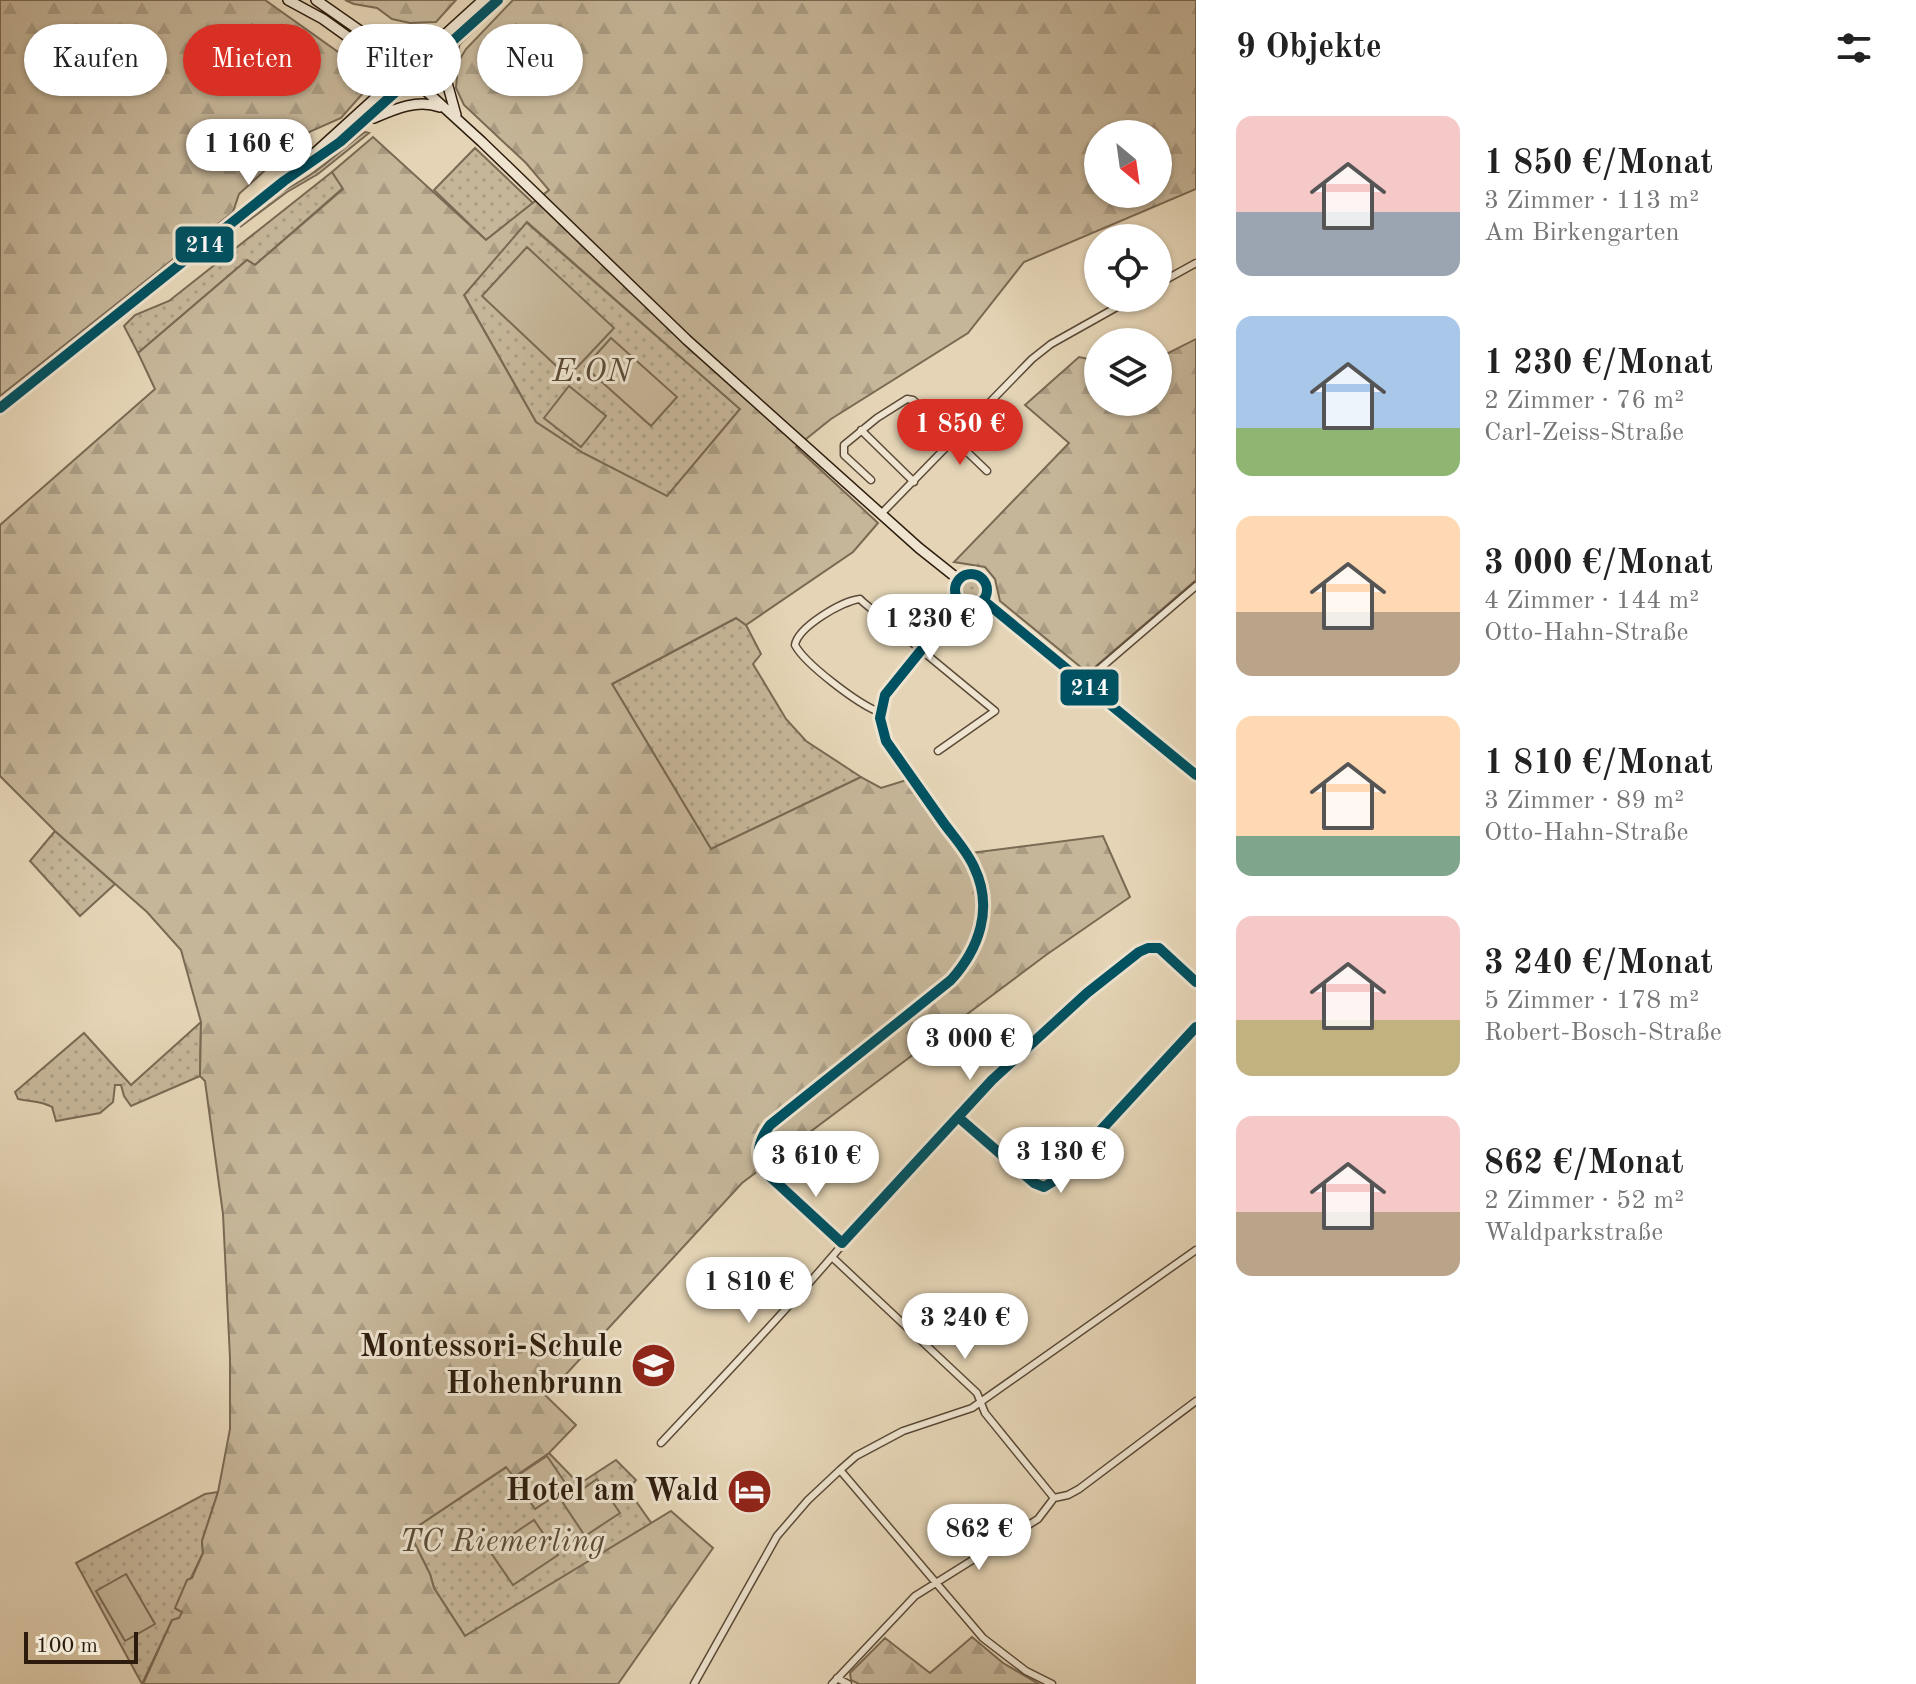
<!DOCTYPE html>
<html lang="de">
<meta charset="utf-8">
<style>
body{margin:0;font-family:"Old Standard TT",serif;background:#f6f6f6;color:#222;height:100vh;display:flex;flex-direction:column;font-size:30px;white-space:nowrap}
*{box-sizing:border-box;margin:0}
p{font-size:26px;color:#767676}
.icon{flex:none;width:44px;height:44px;fill:none;stroke:currentColor;stroke-width:2;stroke-linecap:round;stroke-linejoin:round}
.map{position:relative;flex:1;overflow:hidden}
.details{display:flex;flex-direction:column;background:#fff;width:720px}
.details>*{flex:none}
.banner{position:absolute;left:24px;top:24px;width:760px;height:72px;display:flex;gap:16px}
.needle{width:52px;rotate:151deg}
.fabs{position:absolute;left:1084px;top:120px;display:grid;gap:16px}
.fabs a{display:grid;place-items:center;width:88px;height:88px;border-radius:50%;background:#fff;box-shadow:0 2px 6px #0004;font-size:40px}
.scale{position:absolute;left:24px;bottom:20px;width:114px;box-sizing:border-box;padding-left:8px;border:4px solid #2d1c0d;border-top:0;font-size:22px;line-height:28px;white-space:nowrap;color:#2d1c0d;-webkit-text-stroke:6px #eee4d0;paint-order:stroke}
.price{position:absolute;translate:-50% -68px;padding:0 18px;border-radius:28px;background:#fff;color:#222;font-size:26px;line-height:52px;filter:drop-shadow(0 2px 4px #0008)}
.price::after{content:'';position:absolute;left:50%;top:48px;width:24px;height:18px;margin-left:-12px;background:inherit;clip-path:polygon(0 0,100% 0,50% 100%)}
.price.selected{background:#d93025;color:#fff}
ul{padding:0;list-style:none}
li{display:flex;align-items:center;gap:24px;height:200px;padding:0 40px}
li span{display:grid;place-items:center;flex:none;width:224px;height:160px;border-radius:16px;color:#555}
li>.icon{margin-inline-start:auto}
span .icon{width:96px;height:96px;fill:#fffc;stroke-width:1}
li b{font-size:34px}
h2{display:flex;justify-content:space-between;align-items:center;height:96px;padding:0 40px;font-size:34px}
.pill{padding:0 28px;border-radius:36px;background:#fff;box-shadow:0 2px 6px #0004;font-size:28px;line-height:72px}
.pill.selected{background:#d93025;color:#fff}
main{display:flex;flex:1;min-height:0}
.map>svg:first-child{display:block}
.grass{fill:url(#grass-dots);stroke:#7a6953;stroke-width:2}
.forest{fill:url(#forest-firs);stroke:#7a6953;stroke-width:2;fill-rule:evenodd}
.garden{fill:#c6b699;stroke:#7a6953;stroke-width:2}
.lines{fill:none;stroke-linecap:round;stroke-linejoin:round}
.minor-casing{stroke:#5b4a37;stroke-width:9}
.secondary-casing{stroke:#2d1c0d;stroke-width:12}
.minor{stroke:#eee4d0;stroke-width:6}
.secondary{stroke:#eee4d0;stroke-width:9}
.bus-1-casing{stroke:#eee4d0;stroke-width:16}
.bus-1{stroke:#005262;stroke-width:10}
.labels{text-anchor:middle;dominant-baseline:central;stroke-width:6;stroke-linejoin:round;paint-order:stroke}
.park-label{font-size:32px;font-style:italic;fill:#5b4a37;stroke:#eee4d0}
.poi-label{font-size:32px;font-weight:bold;fill:#2d1c0d;stroke:#eee4d0;text-anchor:end}
.line-badge{stroke:#eee4d0;stroke-width:3}
.badge-label{font-size:22px;text-anchor:middle;font-weight:bold;fill:#fff}
</style>
<main>
<div class="map">
<svg width="1196" height="1684" viewBox="0 0 1196 1684">
<defs>
<pattern id="grass-dots" width="8" height="8" patternUnits="userSpaceOnUse" patternTransform="scale(2)"><rect width="8" height="8" fill="#c6b699"/><path d="M2 2h.1M6 6h.1" fill="none" stroke="#aa9c83" stroke-width="1.8" stroke-linecap="round"/></pattern>
<pattern id="forest-firs" width="22" height="20" patternUnits="userSpaceOnUse" patternTransform="scale(2)"><rect width="22" height="20" fill="#c6b699"/><path d="M5 1l3.5 6h-7zM16 11l3.5 6h-7z" fill="#aa9c83"/></pattern>
</defs>
<rect width="100%" height="100%" fill="#e5d5b6"/>
<filter id="stains"><feTurbulence type="fractalNoise" baseFrequency=".0025" numOctaves="4"/><feColorMatrix values="0 0 0 0 .2 0 0 0 0 .09 0 0 0 0 .02 0 0 0 .5 -.17"/></filter>
<radialGradient id="worn" r=".72"><stop offset=".6" stop-color="#630" stop-opacity="0"/><stop offset="1" stop-color="#630" stop-opacity=".3"/></radialGradient>
<path class="grass" d="M365 132 369 133 318 174 287 192 240 227C255 202 288 190 310 175 330 162 346 145 365 132Z
M475 148 533 203 486 240 434 190Z
M332 172 343 188 255 265 247 260 138 353 124 326 135 315 169 301Z
M526 222 740 409 667 497 583 453 536 422 464 295Z
M959 590a12 12 0 1 1 24 0a12 12 0 1 1-24 0Z
M736 618 746 625 761 654 753 664 786 719 806 741 861 777 711 849 612 684Z
M55 831 115 884 80 916 30 861Z
M201 1022 200 1076 131 1106 124 1096 121 1085H115L113 1102 100 1113 56 1121 52 1107C40 1100 31 1102 18 1099L15 1092 84 1033 131 1085Z
M549 1453 579 1484 616 1460 636 1480 628 1490 652 1524 465 1636 434 1588 430 1574 409 1532 507 1467 514 1477Z
M218 1492 202 1541 203 1553 176 1609 182 1612 180 1618 172 1620 142 1684 76 1563 205 1494Z"/>
<path class="forest" d="M0 0H265L369 74 364 92 341 118 309 132 284 153 239 194 233 212 0 396Z
M345 0H456L436 22 410 23 392 19 377 8 354 4Z
M513 0H1196V189L1024 262 968 333 831 419 796 447 878 523 853 552 746 625 736 618 612 684 711 849 861 777 881 788 910 779 963 854 1103 836 1130 897 1046 955 742 1183 546 1396 576 1425 549 1453 514 1477 506 1467 409 1532 430 1574 434 1588 465 1636 671 1511 713 1548 618 1684H143L172 1620 179 1618 182 1612 175 1608 187 1580 192 1578 203 1553 202 1541 218 1492 230 1429V1358L223 1214 205 1081 200 1076 201 1022 181 950 147 912 55 831 0 776V525L155 389 138 353 247 260 255 265 343 189 332 172 373 137 486 240 549 190 526 163 464 105 456 88 458 62 466 49ZM1098 134H1158V194H1098ZM527 222 740 409 667 496 583 453 536 422 464 295Z
M1196 339V580L1088 673 1000 601 995 579 985 567 954 562 1069 443 1025 405 1079 357 1098 361V402H1158V358Z
M972 1637 1003 1663 1039 1684H859L851 1680 850 1673 885 1638 930 1673Z"/>
<path class="garden" d="M527 247 614 328 568 377 482 296Z
M611 338 677 397 651 426 585 367Z
M569 386 606 416 581 447 544 418Z
M547 1456 568 1487 535 1509 514 1478Z
M597 1479 620 1513 585 1536 563 1503Z
M534 1520 558 1555 513 1585 489 1550Z
M126 1574 155 1624 125 1641 96 1591Z"/>
<g class="lines">
<defs>
<path id="minor" d="M1158 284 1196 263
M861 430 914 482
M871 480 844 455V445L877 418 907 399 913 400 987 471
M881 514 1032 359 1051 344 1133 298
M1083 683 1196 586
M879 712C858 704 805 664 795 645 798 627 842 601 860 599L863 602 995 711 938 751
M958 1117 1034 1183 1044 1187 1054 1181 1196 1027
M842 1243 765 1172C754 1155 757 1140 770 1125L951 980C984 948 993 908 974 866L886 741C879 724 878 711 885 695L960 602
M832 1257 977 1393 985 1413 1054 1498
M661 1443C718 1382 776 1322 830 1259 870 1212 1111 940 1159 948L1196 982
M840 1470 983 1638 1026 1671 1052 1684
M837 1678 848 1684
M694 1684 777 1536 808 1500 840 1470 856 1456 903 1431 972 1408 1196 1250
M832 1684 915 1596 1038 1519 1054 1498 1068 1495 1079 1489 1196 1401"/>
<path id="secondary" d="M288 0 323 19 390 67 413 79 482 142 687 340 919 548 958 579
M316 0 376 42 410 73
M380 43C402 50 414 50 435 40
M454 45 446 79 456 115
M368 51 377 78 375 98
M374 118C395 109 417 99 440 107
M301 171 363 123 455 42 498 0
M0 408 284 181 483 0
M955 590a16 16 0 1 1 32 0a16 16 0 1 1-32 0Z
M983 600 1196 775"/>
</defs>
<use href="#minor" class="minor-casing"/>
<use href="#secondary" class="secondary-casing"/>
<use href="#minor" class="minor"/>
<use href="#secondary" class="secondary"/>
<defs>
<path id="bus-1" d="M0 408 284 181 340 142 498 0
M955 590a16 16 0 1 1 32 0a16 16 0 1 1-32 0Z
M983 600 1196 775
M958 1117 1034 1183 1044 1187 1054 1181 1196 1027
M842 1243 765 1172C755 1154 758 1141 770 1125L951 980C979 949 994 908 974 867 967 851 953 836 943 822 924 795 905 768 886 741L880 718 885 695 960 602
M842 1243 992 1080 1087 993 1139 952 1148 948H1159L1196 982"/>
</defs>
<use href="#bus-1" class="bus-1-casing"/>
<use href="#bus-1" class="bus-1"/>
</g>
<defs>
<symbol id="school-disc" viewBox="-11 -11 22 22"><circle r="9.5" fill="#8f2418" stroke="#eee4d0"/><path d="M0-5L7-2L0 1L-7-2ZM-4 1L0 2.5L4 1V4Q0 6-4 4Z" fill="#fff"/></symbol>
<symbol id="hotel-disc" viewBox="-11 -11 22 22"><circle r="9.5" fill="#8f2418" stroke="#eee4d0"/><path d="M-6-4.5h1.5V1H6V5H4.5V3h-9V5H-6ZM-4 0a1.8 1.8 0 1 1 3.6 0ZM.5 0V-2.5h3Q6-2.5 6 0Z" fill="#fff"/></symbol>
</defs>
<g fill-rule="evenodd">
<use href="#school-disc" x="628" y="1340" width="51" height="51"/>
<use href="#hotel-disc" x="724" y="1466" width="51" height="51"/>
</g>
<g class="labels">
<g class="park-label">
<text x="592" y="373">E.ON</text>
<text x="502" y="1543">TC Riemerling</text>
</g>
<g class="poi-label">
<text x="623" y="1348">Montessori-Schule<tspan x="623" dy="37">Hohenbrunn</tspan></text>
<text x="719" y="1492">Hotel am Wald</text>
</g>
</g>
<g class="line-badge">
<rect x="174" y="225" width="61" height="39" rx="8" fill="#005262"/>
<rect x="1059" y="668" width="61" height="39" rx="8" fill="#005262"/>
</g>
<g class="badge-label">
<text x="205" y="252">214</text>
<text x="1090" y="695">214</text>
</g>
<rect width="100%" height="100%" filter="url(#stains)"/>
<rect width="100%" height="100%" fill="url(#worn)"/>
</svg>
<div class="fabs">
<a><svg class="needle" viewBox="-14 -14 28 28"><path d="M0-13l5 13h-10z" fill="#e53935"/><path d="M0 13l5-13h-10z" fill="#767676"/></svg></a>
<a><svg class="icon" aria-label="locate" viewBox="0 0 24 24"><circle cx="12" cy="12" r="6"/><path d="M12 2v4M12 18v4M2 12h4M18 12h4"/></svg></a>
<a><svg class="icon" aria-label="layers" viewBox="0 0 24 24"><path d="M12 4l9 5-9 5-9-5zM3 14l9 5 9-5"/></svg></a>
</div>
<div class="scale">100 m</div>
<b class="price" style="left:249px;top:187px">1 160 €</b>
<b class="price selected" style="left:960px;top:467px">1 850 €</b>
<b class="price" style="left:930px;top:662px">1 230 €</b>
<b class="price" style="left:970px;top:1082px">3 000 €</b>
<b class="price" style="left:1061px;top:1195px">3 130 €</b>
<b class="price" style="left:816px;top:1199px">3 610 €</b>
<b class="price" style="left:749px;top:1325px">1 810 €</b>
<b class="price" style="left:965px;top:1361px">3 240 €</b>
<b class="price" style="left:979px;top:1572px">862 €</b>
<div class="banner">
<a class="pill">Kaufen</a>
<a class="pill selected">Mieten</a>
<a class="pill">Filter</a>
<a class="pill">Neu</a>
</div>
</div>
<section class="details">
<h2>9 Objekte<svg class="icon" aria-label="filters" viewBox="0 0 24 24"><path d="M4 7h16M4 17h16"/><circle cx="9" cy="7" r="2"/><circle cx="15" cy="17" r="2"/></svg></h2>
<ul>
<li><span style="background:linear-gradient(#f6c9c9 60%,#9aa5b1 0)"><svg class="icon" aria-label="home" viewBox="0 0 24 24"><path d="M3 11l9-7 9 7M6 9v11h12V9"/></svg></span><div><b>1 850 €/Monat</b><p>3 Zimmer · 113 m²</p><p>Am Birkengarten</p></div></li>
<li><span style="background:linear-gradient(#a9c7e8 70%,#8fb573 0)"><svg class="icon" aria-label="home" viewBox="0 0 24 24"><path d="M3 11l9-7 9 7M6 9v11h12V9"/></svg></span><div><b>1 230 €/Monat</b><p>2 Zimmer · 76 m²</p><p>Carl-Zeiss-Straße</p></div></li>
<li><span style="background:linear-gradient(#ffd9b3 60%,#b9a48a 0)"><svg class="icon" aria-label="home" viewBox="0 0 24 24"><path d="M3 11l9-7 9 7M6 9v11h12V9"/></svg></span><div><b>3 000 €/Monat</b><p>4 Zimmer · 144 m²</p><p>Otto-Hahn-Straße</p></div></li>
<li><span style="background:linear-gradient(#ffd9b3 75%,#7fa58c 0)"><svg class="icon" aria-label="home" viewBox="0 0 24 24"><path d="M3 11l9-7 9 7M6 9v11h12V9"/></svg></span><div><b>1 810 €/Monat</b><p>3 Zimmer · 89 m²</p><p>Otto-Hahn-Straße</p></div></li>
<li><span style="background:linear-gradient(#f6c9c9 65%,#c2b280 0)"><svg class="icon" aria-label="home" viewBox="0 0 24 24"><path d="M3 11l9-7 9 7M6 9v11h12V9"/></svg></span><div><b>3 240 €/Monat</b><p>5 Zimmer · 178 m²</p><p>Robert-Bosch-Straße</p></div></li>
<li><span style="background:linear-gradient(#f6c9c9 60%,#b9a48a 0)"><svg class="icon" aria-label="home" viewBox="0 0 24 24"><path d="M3 11l9-7 9 7M6 9v11h12V9"/></svg></span><div><b>862 €/Monat</b><p>2 Zimmer · 52 m²</p><p>Waldparkstraße</p></div></li>
</ul>
</section>
</main>
